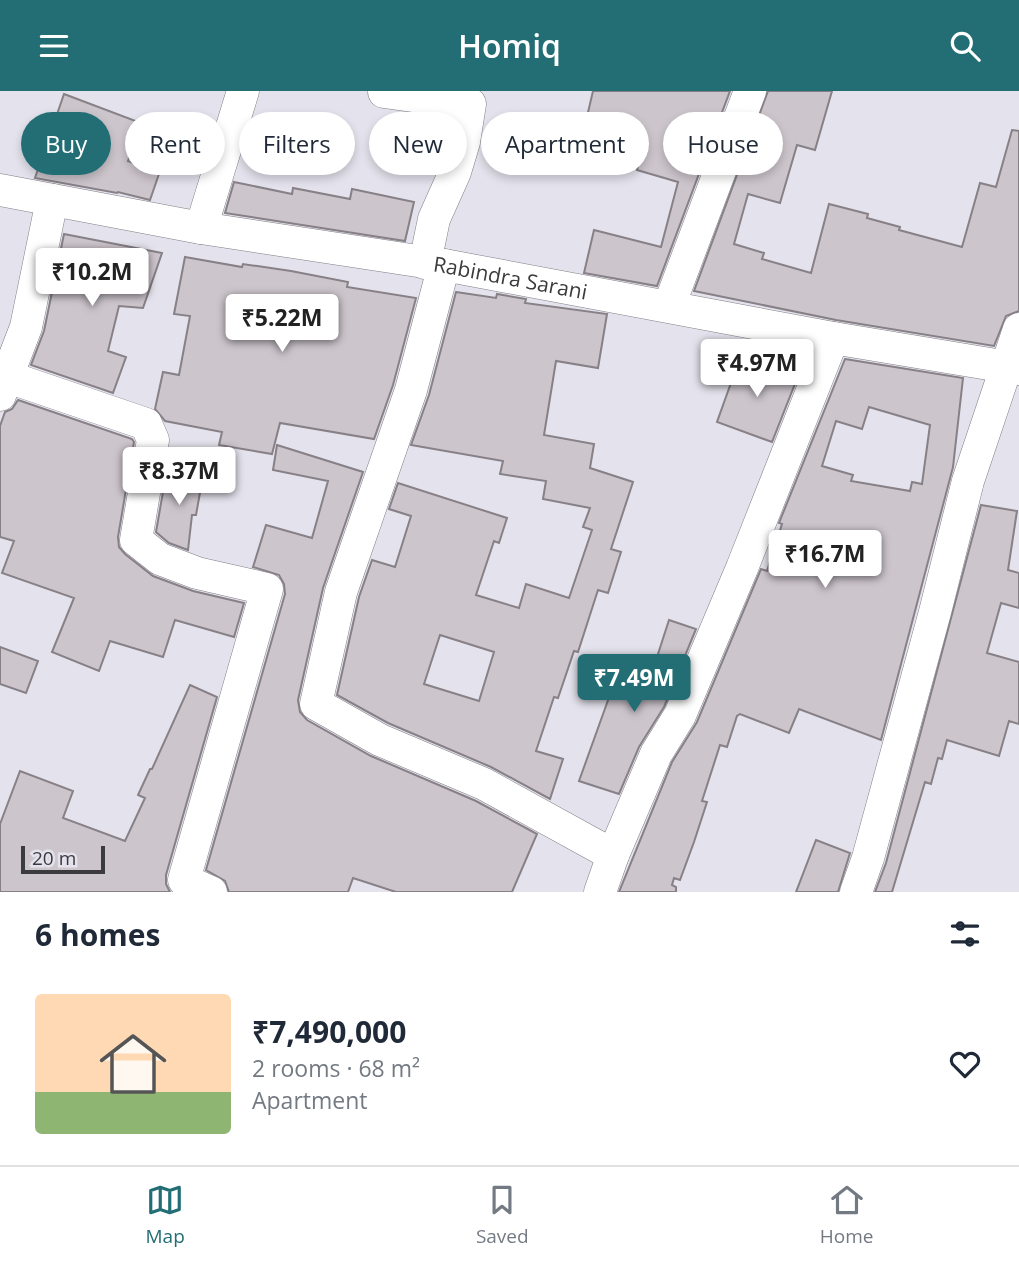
<!DOCTYPE html>
<meta charset="utf-8">
<style>
body{margin:0;font-family:"Open Sans",sans-serif;background:#f2f2f3;color:#1f2937;height:100vh;display:flex;flex-direction:column;font-size:26px;white-space:nowrap}
*{box-sizing:border-box;margin:0}
p{font-size:23px;color:#747a83}
.icon{flex:none;width:38px;height:38px;fill:none;stroke:currentColor;stroke-width:2;stroke-linecap:round;stroke-linejoin:round}
.map{position:relative;height:801px;overflow:hidden}
.panel{display:flex;flex-direction:column;background:#fff;flex:1}
.panel>*{flex:none}
.hud{position:absolute;left:21px;top:21px;width:978px;height:63px;display:flex;gap:14px}
.scale{position:absolute;left:21px;bottom:18px;width:84px;box-sizing:border-box;padding-left:7px;border:4px solid #3b3b3e;border-top:0;font-size:19px;line-height:24px;white-space:nowrap;color:#3b3b3e;-webkit-text-stroke:5px #e4e2ec;paint-order:stroke}
.price{position:absolute;translate:-50% -60px;padding:0 16px;border-radius:7px;background:#fff;color:#222;font-size:23px;line-height:46px;filter:drop-shadow(0 2px 4px #0008)}
.price::after{content:'';position:absolute;left:50%;top:42px;width:21px;height:16px;margin-left:-10px;background:inherit;clip-path:polygon(0 0,100% 0,50% 100%)}
.price.selected{background:#236e75;color:#fff}
ul{padding:0;list-style:none}
li{display:flex;align-items:center;gap:21px;height:175px;padding:0 35px}
li+li{border-top:2px solid #e0e1e3}
li span{display:grid;place-items:center;flex:none;width:196px;height:140px;border-radius:7px;color:#555}
li>.icon{margin-inline-start:auto}
span .icon{width:84px;height:84px;fill:#fffc;stroke-width:1}
li b{font-size:30px}
h2{display:flex;justify-content:space-between;align-items:center;height:84px;padding:0 35px;font-size:30px}
.tag{padding:0 24px;border-radius:32px;background:#fff;box-shadow:0 4px 10px #0003;font-size:24px;line-height:63px}
.tag.selected{background:#236e75;color:#fff}
header{display:flex;justify-content:space-between;align-items:center;height:91px;padding:0 35px;background:#236e75;color:#fff;font-size:32px;font-weight:600}
.menu{display:flex;justify-content:space-around;align-items:center;height:98px;border-top:2px solid #e0e1e3;background:#fff;font-size:19px;color:#747a83}
.menu a{display:grid;justify-items:center;gap:4px}
.menu .selected{color:#236e75}
.map>svg:first-child{display:block}
.building{fill:#ccc5cc;stroke:#878087;stroke-width:2;fill-rule:evenodd}
.lines{fill:none;stroke-linecap:round;stroke-linejoin:round}
.minor-casing{stroke:#807e86;stroke-width:33}
.minor{stroke:#fff;stroke-width:32}
.labels{text-anchor:middle;dominant-baseline:central;stroke-width:5;stroke-linejoin:round;paint-order:stroke}
.street-label{font-size:21px;fill:#3b3b3e;stroke:#e4e2ec}
</style>
<header><svg class="icon" aria-label="menu" viewBox="0 0 24 24"><path d="M4 6h16M4 12h16M4 18h16"/></svg>Homiq<svg class="icon" aria-label="search" viewBox="0 0 24 24"><circle cx="10" cy="10" r="6"/><path d="M15 15l6 6"/></svg></header>
<div class="map">
<svg width="1019" height="801" viewBox="0 0 1019 801">
<rect width="100%" height="100%" fill="#e4e2ec"/>
<path class="building" d="M593 0H730L657 195 584 182 594 139 661 156 678 91 637 79 646 46 586 30Z
M768 0H832L815 59 797 54 780 112 748 103 734 153 764 162 762 168 811 182 829 113 868 123 867 127 900 136 899 139 962 156 980 92 996 96 1012 39 1019 40V220L1006 225 994 255 836 229 694 200Z
M64 3 141 32 128 70 160 80 150 109 118 101 117 102 35 87Z
M234 91 292 103 293 97 350 108 352 98 414 111 405 150 225 122Z
M64 143 162 162 143 217 119 215 108 260 126 266 113 302 31 274 44 240Z
M185 166 242 176 243 173 291 180 348 191 347 196 416 207 393 294 374 348 280 332 272 363 219 354 222 341 165 330 155 318 163 281 179 284 190 225 174 223Z
M456 201 496 207 497 203 526 208 525 212 607 223 598 277 556 270 544 344 594 353 590 377 633 391 611 458 621 461 608 502 598 499 578 561 574 560 558 607 554 606 536 660 563 668 550 708 491 676 388 632 337 604 359 506 372 469 395 476 411 425 389 418 398 392 507 427 499 452 494 450 476 504 519 517 526 493 569 507 592 439 583 436 590 417 543 408 546 390 500 383 503 370 411 354 429 304ZM440 544 494 561 479 610 424 593Z
M741 264 798 285 772 351 717 331Z
M845 268 963 287 953 376 881 649 799 618 789 642 740 623 737 625 727 656 720 654 702 710 707 711 694 751 680 789 674 787 672 794 676 796V801H619L672 671 697 631 761 478 767 480 782 433 779 432ZM869 316 930 334 922 393 912 391 910 400 851 390 853 384 822 375 836 330 862 338Z
M18 309 132 348 134 351 118 446 119 456 125 463 153 485 193 500 244 512 234 546 175 529 163 566 110 550 99 580 52 561 74 507 2 482 14 450 0 446V335L5 321 12 318Z
M277 354 363 381 323 497 298 609 300 621 307 629 371 665 476 710 537 743 512 801H396L353 787 348 801H229L225 790 206 779 285 503 284 493 279 484 253 476 266 434 312 447 328 390 273 379Z
M167 378 203 385 196 424H192L188 459 169 452 156 441Z
M981 414 1017 420 1008 479 1019 482V517L1001 512 987 562 1019 571V633L1009 630 999 665 947 649 942 668 938 667 931 693 925 691 892 801H875L886 772Z
M669 529 696 538 664 616 639 656 619 703 579 690 616 587 647 597Z
M0 556 38 570 26 602 0 593Z
M190 594 217 606 166 784V793L170 801H0V733L20 680 73 700 63 727 125 750 145 707 138 704 150 678H152Z
M816 749 850 762 838 801H796Z"/>
<g class="lines">
<defs>
<g id="minor">
<path d="M384 1 470 13 464 51 455 81 434 128 425 172"/>
<path id="s1" d="M0 99 201 137 444 174 833 247 1019 278"/>
<path d="M201 137 243 0"/>
<path d="M444 174 411 299 341 501 316 613 380 649 484 693 613 764"/>
<path d="M669 215 750 0"/>
<path d="M8 286 146 333 153 349 136 449 160 468 197 482 267 498 184 789 211 801"/>
<path d="M0 304 26 236 52 109"/>
<path d="M600 801 613 764 656 663 680 624 742 477 833 247"/>
<path d="M856 801 868 767 935 521 968 390 1019 238"/>
</g>
</defs>
<use href="#minor" class="minor-casing"/>
<use href="#minor" class="minor"/>
</g>
<g class="labels">
<g class="street-label">
<text stroke="none"><textPath href="#s1" startOffset="518">Rabindra Sarani</textPath></text>
</g>
</g>
</svg>
<div class="scale">20 m</div>
<b class="price" style="left:92px;top:217px">₹10.2M</b>
<b class="price" style="left:282px;top:263px">₹5.22M</b>
<b class="price" style="left:757px;top:308px">₹4.97M</b>
<b class="price" style="left:179px;top:416px">₹8.37M</b>
<b class="price" style="left:825px;top:499px">₹16.7M</b>
<b class="price selected" style="left:634px;top:623px">₹7.49M</b>
<div class="hud">
<a class="tag selected">Buy</a>
<a class="tag">Rent</a>
<a class="tag">Filters</a>
<a class="tag">New</a>
<a class="tag">Apartment</a>
<a class="tag">House</a>
</div>
</div>
<section class="panel">
<h2>6 homes<svg class="icon" aria-label="filters" viewBox="0 0 24 24"><path d="M4 7h16M4 17h16"/><circle cx="9" cy="7" r="2"/><circle cx="15" cy="17" r="2"/></svg></h2>
<ul>
<li><span style="background:linear-gradient(#ffd9b3 70%,#8fb573 0)"><svg class="icon" aria-label="home" viewBox="0 0 24 24"><path d="M3 11l9-7 9 7M6 9v11h12V9"/></svg></span><div><b>₹7,490,000</b><p>2 rooms · 68 m²</p><p>Apartment</p></div><svg class="icon" aria-label="heart" viewBox="0 0 24 24"><path d="M12 20l-8-8c-3-5 5-10 8-4 3-6 11-1 8 4z"/></svg></li>
</ul>
</section>
<nav class="menu">
<a class="selected"><svg class="icon" aria-label="map" viewBox="0 0 24 24"><path d="M3 6l6-2 6 2 6-2v14l-6 2-6-2-6 2zM9 4v14M15 6v14"/></svg>Map</a>
<a><svg class="icon" aria-label="saved" viewBox="0 0 24 24"><path d="M7 4h10v16l-5-4-5 4z"/></svg>Saved</a>
<a><svg class="icon" aria-label="home" viewBox="0 0 24 24"><path d="M3 11l9-7 9 7M6 9v11h12V9"/></svg>Home</a>
</nav>
